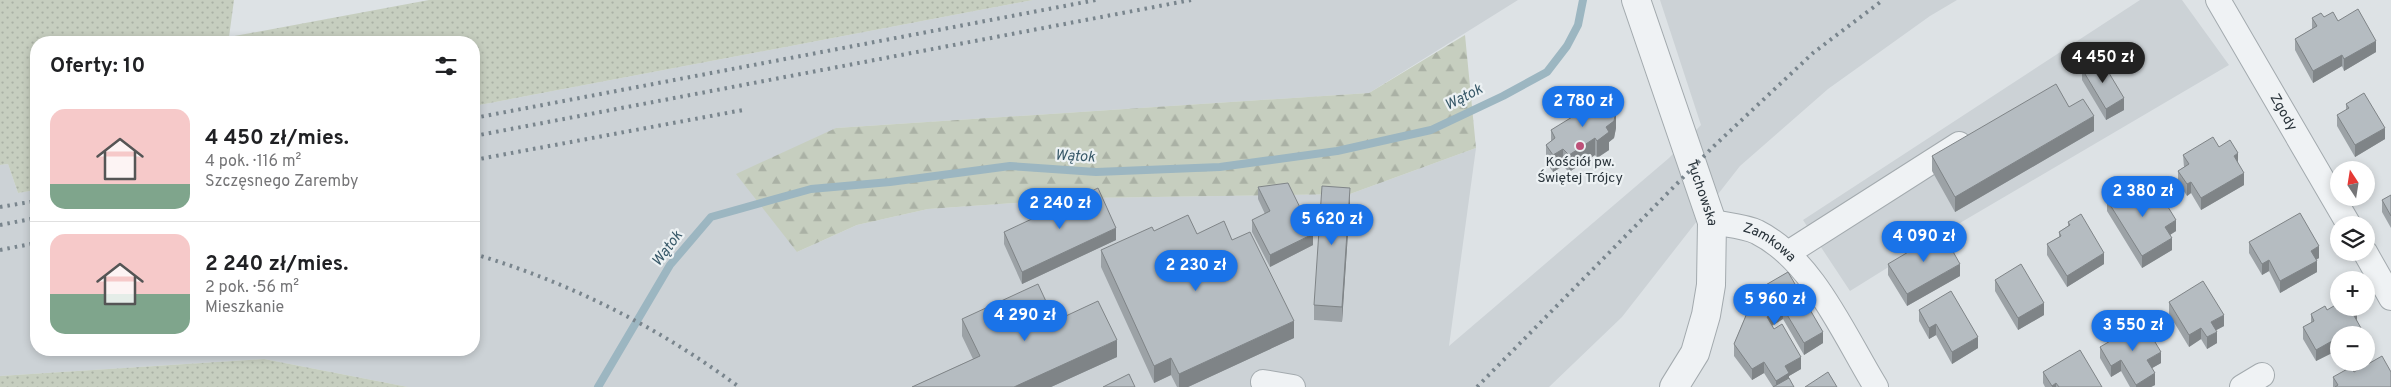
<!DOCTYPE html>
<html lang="pl">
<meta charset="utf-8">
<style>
body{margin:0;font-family:Overpass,sans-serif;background:#f2f2f2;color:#202124;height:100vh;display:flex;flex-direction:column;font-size:19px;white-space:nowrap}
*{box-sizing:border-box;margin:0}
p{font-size:16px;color:#757577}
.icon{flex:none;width:28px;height:28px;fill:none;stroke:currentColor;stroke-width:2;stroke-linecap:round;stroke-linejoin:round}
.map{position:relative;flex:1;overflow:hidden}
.drawer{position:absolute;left:30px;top:36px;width:450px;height:320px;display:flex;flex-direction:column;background:#fff;border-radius:20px;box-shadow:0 2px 8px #0003}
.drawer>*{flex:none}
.needle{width:32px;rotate:348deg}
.tools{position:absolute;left:2330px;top:161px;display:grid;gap:10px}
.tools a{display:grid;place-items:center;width:45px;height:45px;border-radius:50%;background:#fff;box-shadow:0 2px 8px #0003;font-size:25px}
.price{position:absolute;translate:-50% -42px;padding:0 11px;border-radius:18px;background:#1a73e8;color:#fff;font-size:16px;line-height:32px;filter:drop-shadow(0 1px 2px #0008)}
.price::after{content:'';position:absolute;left:50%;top:30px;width:15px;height:11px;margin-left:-8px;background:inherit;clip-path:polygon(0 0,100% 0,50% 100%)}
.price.active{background:#222;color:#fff}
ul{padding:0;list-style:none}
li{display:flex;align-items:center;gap:15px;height:125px;padding:0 20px}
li+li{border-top:1px solid #e0e0e0}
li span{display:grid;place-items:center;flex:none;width:140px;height:100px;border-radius:15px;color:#555}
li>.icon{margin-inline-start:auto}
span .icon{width:60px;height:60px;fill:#fffc;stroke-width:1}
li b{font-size:21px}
h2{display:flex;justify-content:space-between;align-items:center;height:60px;padding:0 20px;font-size:21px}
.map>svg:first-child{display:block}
.built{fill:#ccd2d6}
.grass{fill:url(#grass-dots)}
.forest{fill:url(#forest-firs)}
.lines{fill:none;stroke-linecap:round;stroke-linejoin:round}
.stream{stroke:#9cb6c1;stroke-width:8}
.minor-casing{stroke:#a3aaae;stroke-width:26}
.tertiary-casing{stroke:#a3aaae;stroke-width:30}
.minor{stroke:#eff2f4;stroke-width:24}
.tertiary{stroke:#eff2f4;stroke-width:28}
.rail{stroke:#79858d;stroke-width:4;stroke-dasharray:2.5 5;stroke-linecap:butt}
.wall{fill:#9ca2a6}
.shaded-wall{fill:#7f8487}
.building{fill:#b5bcc1;stroke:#7f8487}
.poi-dot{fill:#bd5078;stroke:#ecf1f3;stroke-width:2}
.labels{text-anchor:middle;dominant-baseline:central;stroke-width:4.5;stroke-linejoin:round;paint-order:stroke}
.street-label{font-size:14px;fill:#29333a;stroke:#ecf1f3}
.poi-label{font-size:14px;fill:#29333a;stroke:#ecf1f3}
.water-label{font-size:15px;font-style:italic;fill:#385969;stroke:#ecf1f3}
</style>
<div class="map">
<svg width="2391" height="387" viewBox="0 0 2391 387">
<defs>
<pattern id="grass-dots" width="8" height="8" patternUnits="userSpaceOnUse" patternTransform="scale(1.25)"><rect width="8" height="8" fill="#c6cebf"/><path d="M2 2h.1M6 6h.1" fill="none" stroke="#aab1a5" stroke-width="1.8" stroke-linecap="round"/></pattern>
<pattern id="forest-firs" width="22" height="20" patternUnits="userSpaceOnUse" patternTransform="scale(1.25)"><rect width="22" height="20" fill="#c6cebf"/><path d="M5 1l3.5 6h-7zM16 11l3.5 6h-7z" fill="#aab1a5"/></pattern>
</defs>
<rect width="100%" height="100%" fill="#dde2e5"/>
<path class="built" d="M1033 0H1518L1369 93 836 128 797 252 857 225 928 209 1087 198 1350 194 1476 148 1449 346 1669 158 1701 125 1660 0H1957L1930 16 1828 89 1740 166 1622 317 1549 387H408L264 359 0 376V165L8 164 18 193 36 190V350H474V106Z
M2140 0H2182L2229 65 1948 230 1850 291 1803 220Z"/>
<path class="grass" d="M0 0H234L229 37 429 0H1033L474 106V42H36V190L18 193 8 164 0 165Z
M264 359 408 387H0V376Z"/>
<path class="forest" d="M1465 35 1476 148 1350 194 1087 198 928 209 857 225 797 252 736 174 836 128 1369 93Z"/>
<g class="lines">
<path class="stream" d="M598 387 670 265 711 217 811 189 890 182 1010 166 1096 172 1220 167 1337 151 1431 130 1503 96 1547 72 1567 46 1578 25 1583 0"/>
<defs>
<g id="minor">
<path id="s1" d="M2218 0 2349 225"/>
<path id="s2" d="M1712 222C1726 225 1744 226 1757 232 1813 260 1844 335 1876 387"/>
<path d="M2365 252 2391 298"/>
<path d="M1788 253 1959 144"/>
<path d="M1263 382 1293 387"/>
<path d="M2242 387 2262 375"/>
</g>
<g id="tertiary">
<path id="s3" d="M1636 0 1712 222 1711 285 1706 315 1695 353 1674 387"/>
</g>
</defs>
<use href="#minor" class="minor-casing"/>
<use href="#tertiary" class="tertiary-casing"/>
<use href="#minor" class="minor"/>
<use href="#tertiary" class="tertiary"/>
<path class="rail" d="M474 118 1096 0
M474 136 1191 0
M474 160 743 110
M0 207 36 201
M0 225 36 218
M0 250 36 243
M474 254C569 282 660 328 739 387
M1477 387 1714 146 1813 53 1883 0"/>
</g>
<path class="wall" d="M2324 17 2338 21 2376 52 2344 71 2342 66 2313 83 2295 50V39L2312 29V18Z
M2082 69 2124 110 2106 120 2082 80Z
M2346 104 2385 139 2355 157 2337 126V115L2346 110Z
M2069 107 2094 131 1955 212 1932 171V156Z
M1593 108 1616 128 1614 138 1609 142V150L1597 158 1595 155 1569 172 1563 166 1553 172 1546 162V145L1551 141V130L1575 116V110Z
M2219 147 2238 164 2244 185 2201 210 2191 193 2187 196 2178 182V171L2184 167 2183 155Z
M1258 187 1313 245 1270 267 1252 232V220L1265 214 1258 199Z
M2128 194 2144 197 2176 231 2170 235 2172 250 2142 268 2107 211V200Z
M2391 195V228L2382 212V200Z
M1350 203 1342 322 1314 320V305Z
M2068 222 2104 264 2067 287 2047 255V244L2059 237V232L2068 226Z
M1154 231 1197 234 1232 240 1294 338 1188 387H1177L1171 375 1154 383 1101 267V250Z
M1004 232 1116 240 1022 284 1004 244Z
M2249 242 2319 258 2316 260 2317 272 2280 293 2269 271 2262 275 2249 253Z
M1888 264 1960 276 1907 306 1888 275Z
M1788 272 1823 343 1804 355 1783 319 1772 326 1801 369 1789 376V378L1773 387 1764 373 1752 380 1734 356V344L1747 313 1745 309V297Z
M1995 280 2044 315 2018 330 1995 291Z
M2169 302 2224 326 2216 330 2217 343 2207 349 2201 339 2189 347 2169 314Z
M1919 310 1978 348 1952 364 1936 335 1929 339 1919 321Z
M2327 310 2357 320 2361 335 2334 355 2332 353 2316 361 2303 339V327L2311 323V314Z
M962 319 1055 321 1117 357 1051 387H912L973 359 962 336Z
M2100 347 2161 363 2152 368 2155 385 2151 387H2130L2121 371 2111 377 2100 358Z
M2043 372 2102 387H2045L2043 383Z
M2354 372 2391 387H2333V377Z"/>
<path class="shaded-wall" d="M2376 41V52L2344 71V59Z
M2342 55V66L2313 83V71Z
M2124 98V110L2106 120V109Z
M1616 111V128L1614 138 1609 142V150L1597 158V141Z
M2094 116V131L1955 212V197Z
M2385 128V139L2355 157V145Z
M1595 138V155L1569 172V155Z
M1563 149V166L1553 172V155Z
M2238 153V165L2234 156Z
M2244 173V185L2201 210V198Z
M2191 182V193L2187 196V184Z
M1350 188V203L1342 322V307Z
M2176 220V231L2165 238V227Z
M1116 228V240L1022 284V272Z
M1313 234V245L1270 267V255Z
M2172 238V250L2142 268V256Z
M2319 246V258L2311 262V251Z
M2104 253V264L2067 287V276Z
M2269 260V271L2262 275V264Z
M2317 261V272L2280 293V281Z
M1960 264V276L1907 306V294Z
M2044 303V315L2018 330V318Z
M1783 308V319L1767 328V317Z
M2357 312V323L2353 314Z
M2224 315V326L2211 333V322Z
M1294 321V338L1188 387H1179V374Z
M1936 324V335L1929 339V328Z
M2201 328V339L2189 347V335Z
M2361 328V335H2348Z
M1823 332V343L1804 355V343Z
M2217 332V343L2207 349V337Z
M1978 337V348L1952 364V352Z
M1117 340V357L1051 387H1014Z
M2332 341V353L2316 361V350Z
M2339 341V352L2334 355V344Z
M2161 352V363L2147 371V360Z
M1801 357V369L1789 376V384L1776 387V381L1785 366Z
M1171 358V375L1154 383V366Z
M2121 360V371L2111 377V366Z
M1764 362V373L1752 380V369Z
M2155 373V385L2151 387H2136V385Z
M2056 383V387H2052V386Z"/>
<path class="building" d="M2358 9 2376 41 2344 59 2342 55 2313 71 2295 39 2317 26 2312 18 2321 13 2324 17 2333 12 2338 21Z
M2100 58 2124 98 2106 109 2082 69Z
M2056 84 2069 107 2083 99 2094 116 1955 197 1932 156Z
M2364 93 2385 128 2355 145 2337 115 2349 108 2346 104Z
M1588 101 1593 108 1602 101 1611 104 1616 111 1614 121 1606 127 1609 132 1597 141 1595 138 1569 155 1563 149 1553 155 1546 145 1555 138 1551 130 1577 114 1575 110Z
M2213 137 2219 147 2230 140 2238 153 2234 156 2244 173 2201 198 2191 182 2187 184 2178 171 2189 164 2183 155Z
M1288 183 1313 234 1270 255 1252 220 1270 211 1258 187Z
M1322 186 1350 188 1342 307 1314 305Z
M1098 188 1116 228 1022 272 1004 232Z
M2138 188 2144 197 2157 189 2176 220 2165 227 2172 238 2142 256 2107 200 2124 189 2128 194Z
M2391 195V216L2382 200Z
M2300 213 2319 246 2311 251 2317 261 2280 281 2269 260 2262 264 2249 242Z
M2081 214 2104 253 2067 276 2047 244 2061 236 2059 232 2070 225 2068 222Z
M1188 215 1197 234 1224 221 1232 240 1250 232 1294 321 1179 374 1171 358 1154 366 1101 250 1152 227 1154 231Z
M1942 232 1960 264 1907 294 1888 264Z
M2021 264 2044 303 2018 318 1995 280Z
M1788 272 1823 332 1804 343 1783 308 1767 317 1774 329 1782 324 1801 357 1785 366 1789 373 1776 381 1764 362 1752 369 1734 344 1750 306 1745 297Z
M2203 281 2224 315 2211 322 2217 332 2207 337 2201 328 2189 335 2169 302Z
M1038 284 1055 321 1098 301 1117 340 1014 387H912L980 356 962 319Z
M1951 291 1978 337 1952 352 1936 324 1929 328 1919 310Z
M2339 303V308H2354L2357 312 2353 314 2361 328 2348 335H2339V341L2334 344 2332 341 2316 350 2303 327 2314 321 2311 314 2325 306 2327 310Z
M2143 322 2161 352 2147 360 2155 373 2136 385 2121 360 2111 366 2100 347Z
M2080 350 2102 387H2059L2056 383 2052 386 2043 372Z
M2382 356 2391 372V387H2335L2338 385 2333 377 2351 367 2354 372Z
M1828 372 1837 387H1805Z
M1129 374 1135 387H1103Z
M1789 378 1794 387H1773Z"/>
<circle class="poi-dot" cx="1580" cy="146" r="5"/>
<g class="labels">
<g class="street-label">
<text stroke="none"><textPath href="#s1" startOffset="130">Zgody</textPath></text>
<text stroke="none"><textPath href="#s3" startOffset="204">Tuchowska</textPath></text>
<text stroke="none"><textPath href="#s2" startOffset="62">Zamkowa</textPath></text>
</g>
<g class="poi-label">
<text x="1580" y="162">Kościół pw.<tspan x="1580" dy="16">Świętej Trójcy</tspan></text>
</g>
<g class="water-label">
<text transform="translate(1464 98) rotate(-27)">Wątok</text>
<text transform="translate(1075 157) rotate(3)">Wątok</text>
<text transform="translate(668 249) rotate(-53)">Wątok</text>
</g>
</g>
</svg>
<div class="tools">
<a><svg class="needle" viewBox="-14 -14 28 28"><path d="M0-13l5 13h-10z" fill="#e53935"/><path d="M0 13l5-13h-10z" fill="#757577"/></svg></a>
<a><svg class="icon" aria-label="layers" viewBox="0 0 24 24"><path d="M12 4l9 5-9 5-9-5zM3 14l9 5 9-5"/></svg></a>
<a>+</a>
<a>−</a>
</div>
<b class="price active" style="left:2103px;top:84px">4 450 zł</b>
<b class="price" style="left:1583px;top:128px">2 780 zł</b>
<b class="price" style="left:2143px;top:218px">2 380 zł</b>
<b class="price" style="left:1060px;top:230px">2 240 zł</b>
<b class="price" style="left:1332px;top:246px">5 620 zł</b>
<b class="price" style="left:1924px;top:263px">4 090 zł</b>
<b class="price" style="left:1196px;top:292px">2 230 zł</b>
<b class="price" style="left:1775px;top:326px">5 960 zł</b>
<b class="price" style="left:1025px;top:342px">4 290 zł</b>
<b class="price" style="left:2133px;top:352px">3 550 zł</b>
<section class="drawer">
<h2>Oferty: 10<svg class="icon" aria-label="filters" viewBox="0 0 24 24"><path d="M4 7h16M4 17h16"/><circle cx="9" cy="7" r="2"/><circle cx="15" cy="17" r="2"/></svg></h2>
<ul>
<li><span style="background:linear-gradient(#f6c9c9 75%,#7fa58c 0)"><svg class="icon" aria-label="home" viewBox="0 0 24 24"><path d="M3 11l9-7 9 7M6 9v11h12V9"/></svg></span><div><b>4 450 zł/mies.</b><p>4 pok. · 116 m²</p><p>Szczęsnego Zaremby</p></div></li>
<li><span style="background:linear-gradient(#f6c9c9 60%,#7fa58c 0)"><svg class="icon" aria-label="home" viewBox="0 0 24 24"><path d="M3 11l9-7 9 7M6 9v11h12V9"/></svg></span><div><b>2 240 zł/mies.</b><p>2 pok. · 56 m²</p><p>Mieszkanie</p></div></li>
</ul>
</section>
</div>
